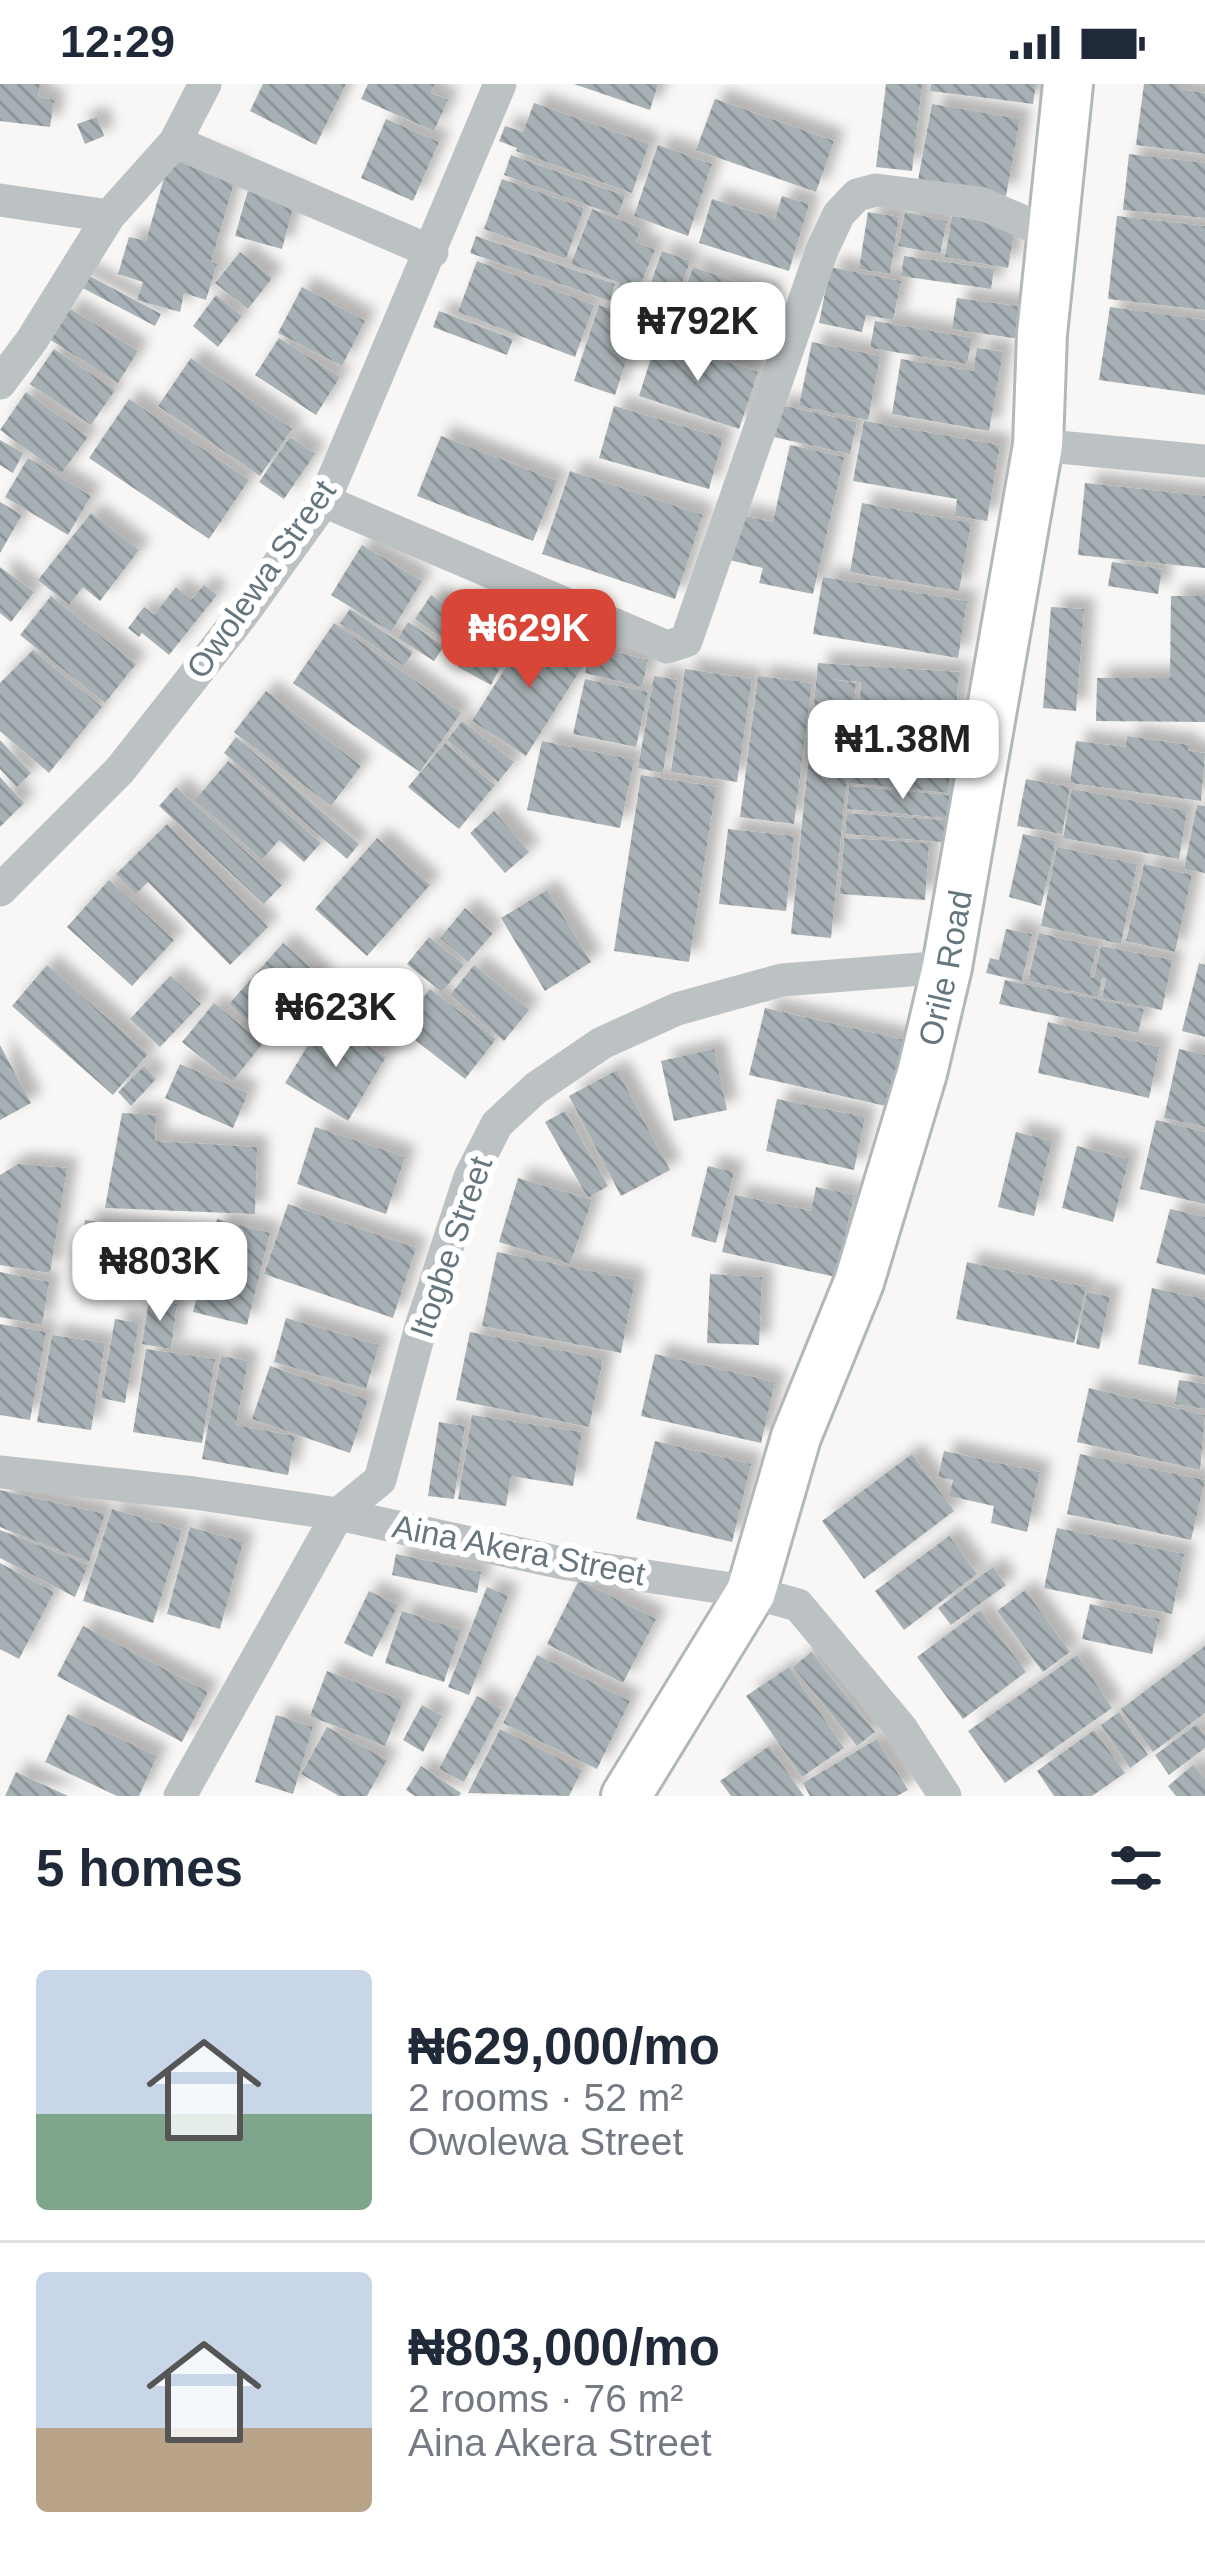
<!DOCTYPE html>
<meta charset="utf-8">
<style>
body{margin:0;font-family:Arial,sans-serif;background:#f2f2f3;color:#1f2937;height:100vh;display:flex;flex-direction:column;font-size:45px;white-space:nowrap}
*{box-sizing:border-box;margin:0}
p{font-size:39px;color:#747a83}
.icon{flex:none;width:66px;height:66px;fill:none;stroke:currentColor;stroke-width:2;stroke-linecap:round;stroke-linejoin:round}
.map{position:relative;height:1712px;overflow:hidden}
.drawer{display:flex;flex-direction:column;background:#fff;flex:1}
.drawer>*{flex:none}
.price{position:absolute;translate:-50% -102px;padding:0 27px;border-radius:24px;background:#fff;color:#222;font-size:39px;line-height:78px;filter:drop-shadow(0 3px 6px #0008)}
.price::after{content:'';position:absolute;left:50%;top:72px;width:36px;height:27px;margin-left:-18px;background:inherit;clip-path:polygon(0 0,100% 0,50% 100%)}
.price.selected{background:#d74636;color:#fff}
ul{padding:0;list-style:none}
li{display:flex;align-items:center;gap:36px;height:300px;padding:0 36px}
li+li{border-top:3px solid #e0e1e3}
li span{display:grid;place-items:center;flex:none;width:336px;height:240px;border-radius:12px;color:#555}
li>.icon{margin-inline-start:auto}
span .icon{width:144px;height:144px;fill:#fffc;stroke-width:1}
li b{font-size:51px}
h2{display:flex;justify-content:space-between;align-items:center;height:144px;padding:0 36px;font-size:51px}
.status{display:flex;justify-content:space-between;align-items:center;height:84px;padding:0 60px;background:#fff;direction:ltr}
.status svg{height:33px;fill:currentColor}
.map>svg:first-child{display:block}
.building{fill:url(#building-back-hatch);filter:url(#shadow)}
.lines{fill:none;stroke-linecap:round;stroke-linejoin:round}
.secondary-casing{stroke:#b1b8bb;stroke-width:54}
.street{stroke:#bcc2c4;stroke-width:33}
.secondary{stroke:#fff;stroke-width:48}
.labels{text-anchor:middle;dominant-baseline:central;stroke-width:12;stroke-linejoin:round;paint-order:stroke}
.street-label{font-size:33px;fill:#65767e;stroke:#fff}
</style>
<div class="status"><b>12:29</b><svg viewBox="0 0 49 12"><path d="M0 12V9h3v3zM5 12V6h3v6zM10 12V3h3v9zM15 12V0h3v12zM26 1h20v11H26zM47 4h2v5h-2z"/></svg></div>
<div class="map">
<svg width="1205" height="1712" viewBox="0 0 1205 1712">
<defs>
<pattern id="building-back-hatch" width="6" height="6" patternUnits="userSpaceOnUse" patternTransform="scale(3)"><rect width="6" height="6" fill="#a7b0b4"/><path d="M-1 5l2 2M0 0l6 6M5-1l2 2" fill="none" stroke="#8c9498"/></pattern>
<filter id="shadow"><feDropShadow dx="11" dy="-11" stdDeviation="6" flood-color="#0004"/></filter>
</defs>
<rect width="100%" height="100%" fill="#f8f7f5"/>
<path class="building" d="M0 0H40L38 13 54 16 50 43 0 37Z
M263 0H346L316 61 250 27Z
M368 0H435L431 9 448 16 434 47 361 15Z
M574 0H658L650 26Z
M886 0H922L912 87 876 83Z
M931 0H1036L1033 20 930 7Z
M1144 0H1178V5L1205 9V70L1136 61Z
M715 15 834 57 816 108 696 66Z
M534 19 649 60 632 109 516 67 517 64 499 57 505 42 523 48Z
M932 20 1020 35 1006 112 918 96Z
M97 33 104 52 85 60 77 40Z
M386 35 439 58 413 117 361 94Z
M658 61 712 80 688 152 634 132Z
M172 66 238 85 211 178 217 180 206 216 184 209 180 228 137 216 143 198 118 190 129 153 146 157Z
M1129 70 1205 79V134L1123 126Z
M511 71 625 112 618 132 504 91Z
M502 95 584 124 566 175 484 145Z
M250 99 296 112 282 165 235 152Z
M782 112 809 120 789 187 699 159 712 115 775 135Z
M592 125 641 144 636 158 655 166 630 225 612 218 620 199 571 180Z
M868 128 899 133 890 190 859 185Z
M905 128 947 137 940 170 898 162Z
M952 132 1015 143 1008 184 945 173Z
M1117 132 1205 142V226L1108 215Z
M476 152 615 200 610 217 470 169Z
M662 167 690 177 669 237 641 227Z
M240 168 272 194 248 225 215 199Z
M904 172 994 185 991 205 901 192Z
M477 177 594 221 575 273 458 228Z
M693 183 772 210 754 265 675 237Z
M830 183 901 197 893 236 866 231 862 248 819 239Z
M82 188 161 230 155 242 75 200Z
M302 203 365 237 342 282 278 249Z
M216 211 242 232 218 263 193 242Z
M957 214 1031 224 1026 256 952 245Z
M599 221 640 235 615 311 574 297Z
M1110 223 1205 236V311L1099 296Z
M69 224 138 267 118 299 49 255Z
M439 227 513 255 507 271 433 243Z
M875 237 972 254 967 280 870 264Z
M279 254 340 293 316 331 255 291Z
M657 255 758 288 739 345 639 312Z
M812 258 880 272 868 336 799 322Z
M977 264 1003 268 989 347 892 330 901 275 973 287Z
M54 265 115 306 91 341 30 300Z
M191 274 292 345 260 392 158 322Z
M26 308 88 353 61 390 0 346Z
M129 315 249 396 209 455 89 374Z
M776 320 857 338 850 370 769 352Z
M614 322 723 354 709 405 599 374Z
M864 337 1000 361 987 437 955 432 957 415 853 397Z
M441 352 557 397 533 457 417 412Z
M290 353 315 370 284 415 259 398Z
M0 356 23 369 13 389 0 381Z
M790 361 844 373 813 510 759 499 763 484 725 475 736 430 773 438Z
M28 374 91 412 68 451 5 413Z
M570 387 703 431 675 515 542 470Z
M1085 399 1205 412V484L1078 471Z
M0 418 22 431 0 469Z
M862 419 971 439 959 507 850 488Z
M91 429 139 466 100 517 83 503 69 521 38 496Z
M362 461 422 497 391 548 331 511Z
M1112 478 1162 485 1158 510 1108 502Z
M0 483 34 508 11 538 0 529Z
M823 493 967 517 958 574 813 550Z
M204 501 217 511 169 571 142 549 139 553 128 544 144 523 154 531 176 503 191 516Z
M483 507 531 534 508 573 461 546Z
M431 511 462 533 446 557 415 535Z
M51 512 136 580 105 619 20 551Z
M1171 512H1205V638L1096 637 1097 594H1170Z
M1051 523 1084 525 1076 627 1043 624Z
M350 525 413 568 404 582 340 539Z
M408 538 444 562 434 577 398 554Z
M334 539 461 629 420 688 293 599Z
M531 543 586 577 526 672 472 637Z
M470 561 502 580 491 601 458 583Z
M591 562 648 576 642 603 585 589Z
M33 566 102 623 49 689 0 647V599Z
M818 579 959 588 953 666 857 660 861 598 829 595 856 599 831 854 791 850Z
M685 585 752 595 737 698 671 688Z
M654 592 677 596 663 689 638 684Z
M758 592 812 599 794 740 740 733Z
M585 595 648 608 636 663 573 650Z
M266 607 361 682 331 722 234 648Z
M462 637 514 678 498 698 447 656Z
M1127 652 1189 661 1188 667 1205 669 1201 717 1070 699 1076 657 1126 663Z
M236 653 359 760 347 775 224 669Z
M0 656 31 689 17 703 0 685Z
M542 657 634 676 620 744 527 726Z
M445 659 495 701 459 745 408 703Z
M853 666 951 675 948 709 850 699Z
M228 677 321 759 304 778 279 756 262 776 195 716Z
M641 691 716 703 689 878 614 867Z
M0 693 24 719 0 743Z
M1026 695 1070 703 1062 750 1017 742Z
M849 702 959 712 957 735 847 725Z
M176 703 282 801 264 820 159 722Z
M1072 705 1187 727 1179 775 1063 754Z
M1197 721 1205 722V789L1184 785Z
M494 727 529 768 505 789 470 749Z
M847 729 955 737 954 759 845 750Z
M167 740 268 843 230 881 148 798 136 810 116 790Z
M728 745 794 752 786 827 719 820Z
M1023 750 1056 757 1041 822 1009 813Z
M377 754 430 801 367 872 315 825Z
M844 754 929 759 925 816 840 810Z
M1057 763 1137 780 1121 860 1041 842Z
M1144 780 1192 791 1175 868 1126 857Z
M109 796 174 856 132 902 67 843Z
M547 806 591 878 545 907 501 834Z
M465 824 493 849 468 878 440 854Z
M1006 845 1032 850 1022 897 986 889 990 874 999 876Z
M1039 849 1097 863 1090 893 1094 894 1101 862 1172 876 1162 926 1102 914 1106 895 1102 894 1098 913 1028 897Z
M429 853 464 881 442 908 407 880Z
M283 859 323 894 268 956 229 920Z
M1199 879 1205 881V953L1182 947Z
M47 881 148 970 113 1011 12 922Z
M474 881 529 926 504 957 450 911Z
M170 892 201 920 160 963 130 935Z
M1005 896 1144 925 1138 949 999 920Z
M430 905 496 955 465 995 400 944Z
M214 919 263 959 232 998 182 958Z
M765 924 905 956 890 1023 749 991Z
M324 935 386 973 348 1037 285 999Z
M1048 938 1160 963 1149 1014 1038 989Z
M0 961 31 1019 0 1036Z
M714 965 727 1026 674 1037 661 977Z
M1179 965 1205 971V1043L1164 1034Z
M180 980 248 1009 233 1044 165 1014Z
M144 982 156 995 131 1022 118 1008Z
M617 986 670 1086 621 1112 569 1012Z
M777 1015 865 1033 854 1086 766 1067Z
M565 1027 608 1102 588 1114 545 1038Z
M122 1029 156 1031 155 1057 257 1063 255 1130 105 1124Z
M1156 1036 1205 1048V1120L1140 1105Z
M315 1043 405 1073 386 1130 297 1100Z
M1016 1048 1052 1057 1034 1132 998 1123Z
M1077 1062 1129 1075 1113 1138 1062 1124Z
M18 1080 67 1084 50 1189 0 1181V1091Z
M708 1082 734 1088 716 1159 691 1152Z
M518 1094 592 1116 570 1180 499 1158Z
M816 1103 854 1111 836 1193 722 1168 735 1111 811 1127Z
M288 1120 416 1164 393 1234 264 1190Z
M1170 1125 1205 1133V1191L1156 1179Z
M217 1135 270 1149 247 1241 193 1228Z
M85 1136 202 1152 193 1214 77 1197Z
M497 1168 635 1196 621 1269 482 1242Z
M967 1178 1086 1203 1074 1259 956 1235Z
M0 1188 49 1198 42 1241 0 1233Z
M710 1190 762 1193 759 1261 707 1259Z
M1152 1204 1205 1215V1293L1138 1280Z
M1087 1208 1110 1213 1099 1265 1076 1260Z
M149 1216 177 1220 171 1265 142 1260Z
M286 1234 379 1261 366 1305 274 1278Z
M115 1235 139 1239 125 1319 101 1314Z
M0 1240 46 1248 30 1336 0 1331Z
M470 1248 603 1275 589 1343 456 1316Z
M52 1251 105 1259 91 1346 37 1338Z
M146 1265 215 1275 202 1359 133 1348Z
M655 1270 775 1298 761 1359 641 1332Z
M221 1272 248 1277 236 1341 295 1352 288 1391 202 1375Z
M270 1282 368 1316 350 1369 252 1335Z
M1179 1296 1205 1300V1325L1175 1320Z
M1089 1304 1205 1331 1200 1386 1077 1358Z
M472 1331 582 1348 573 1402 511 1392 506 1422 458 1415Z
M439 1338 465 1342 454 1415 428 1412Z
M655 1357 751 1380 732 1458 636 1435Z
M944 1367 1040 1388 1027 1448 991 1439 994 1422 949 1412 953 1396 938 1393Z
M912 1370 954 1427 864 1495 822 1437Z
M1080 1370 1205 1396 1191 1456 1067 1430Z
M0 1406 105 1430 89 1478 0 1443Z
M112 1425 182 1446 153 1539 83 1517Z
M190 1443 243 1458 220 1545 167 1530Z
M1057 1444 1184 1470 1172 1530 1044 1504Z
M0 1446 88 1481 75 1513 0 1474Z
M949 1452 977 1490 904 1546 875 1507Z
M396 1470 481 1488 477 1509 392 1491Z
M0 1479 54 1508 19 1575 0 1565Z
M993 1483 1006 1501 951 1541 938 1524Z
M579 1496 656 1535 623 1599 547 1560Z
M487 1503 508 1512 469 1611 448 1603Z
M1025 1506 1070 1568 1043 1588 997 1527Z
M369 1507 398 1521 372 1573 344 1559Z
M1090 1520 1160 1535 1152 1570 1082 1555Z
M980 1526 1026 1588 963 1635 917 1573Z
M402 1527 461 1546 444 1598 385 1579Z
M83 1542 208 1608 182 1658 57 1592Z
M1205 1562V1629L1153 1668 1121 1625Z
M811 1568 875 1648 857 1662 793 1583Z
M537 1571 630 1617 597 1685 503 1639Z
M1077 1571 1112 1624 1005 1699 968 1647Z
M789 1583 844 1664 802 1693 746 1612Z
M327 1587 403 1617 385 1662 310 1632Z
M477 1612 502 1626 464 1698 439 1685Z
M422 1621 442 1632 423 1668 403 1656Z
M1119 1628 1148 1671 1130 1684 1101 1641Z
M68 1630 157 1672 139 1712H117L45 1678Z
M276 1631 313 1643 293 1710 255 1698Z
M1197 1640 1205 1651V1664L1169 1691 1155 1671Z
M327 1643 387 1676 367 1712H339L301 1690Z
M500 1645 582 1686 569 1712 468 1709Z
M1094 1646 1125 1689 1092 1712H1054L1037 1687Z
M877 1655 908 1706 897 1712H810L803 1699Z
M769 1662 804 1712H731L720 1697Z
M1193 1681 1205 1694V1712H1176L1168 1702Z
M421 1682 461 1709 459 1712H415L406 1706Z
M16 1688 68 1712H5Z"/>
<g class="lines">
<defs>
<g id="secondary">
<path id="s1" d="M626 1712 751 1508 796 1353 859 1198 922 989 947 883 1038 361 1042 250 1068 0"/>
</g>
</defs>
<use href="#secondary" class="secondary-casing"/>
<path class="street" d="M175 58 432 168
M0 116 109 132
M0 299 32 256 109 132 175 58 205 0
M1038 361 1205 377
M324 417 667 563 686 557 822 166 839 130 857 111 876 106 980 119 1052 150
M0 806 120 686 242 531 324 417 500 0
M0 1388 194 1409 338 1430 562 1479 751 1508 798 1521 901 1644 945 1712
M180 1712 338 1430 380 1396 420 1246 470 1093 497 1040 536 1004 602 959 677 925 782 896 947 883"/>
<use href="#secondary" class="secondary"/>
</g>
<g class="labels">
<g class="street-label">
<text transform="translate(261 495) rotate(-55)">Owolewa Street</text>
<text stroke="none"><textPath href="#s1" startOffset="894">Orile Road</textPath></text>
<text transform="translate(451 1163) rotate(-71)">Itogbe Street</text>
<text transform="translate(519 1466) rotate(11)">Aina Akera Street</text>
</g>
</g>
</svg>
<b class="price" style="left:698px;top:300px">₦792K</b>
<b class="price selected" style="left:529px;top:607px">₦629K</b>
<b class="price" style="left:903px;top:718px">₦1.38M</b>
<b class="price" style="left:336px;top:986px">₦623K</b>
<b class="price" style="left:160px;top:1240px">₦803K</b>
</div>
<section class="drawer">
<h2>5 homes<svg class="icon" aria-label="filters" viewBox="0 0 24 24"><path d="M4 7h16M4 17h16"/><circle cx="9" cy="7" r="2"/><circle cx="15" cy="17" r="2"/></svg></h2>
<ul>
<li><span style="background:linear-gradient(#c9d6e8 60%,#7fa58c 0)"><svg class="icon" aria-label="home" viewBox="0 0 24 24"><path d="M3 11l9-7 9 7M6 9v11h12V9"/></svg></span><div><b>₦629,000/mo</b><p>2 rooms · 52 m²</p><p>Owolewa Street</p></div></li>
<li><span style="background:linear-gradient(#c9d6e8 65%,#b9a48a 0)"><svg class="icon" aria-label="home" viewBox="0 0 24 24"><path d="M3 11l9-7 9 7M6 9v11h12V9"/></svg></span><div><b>₦803,000/mo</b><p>2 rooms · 76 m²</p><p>Aina Akera Street</p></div></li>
</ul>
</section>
